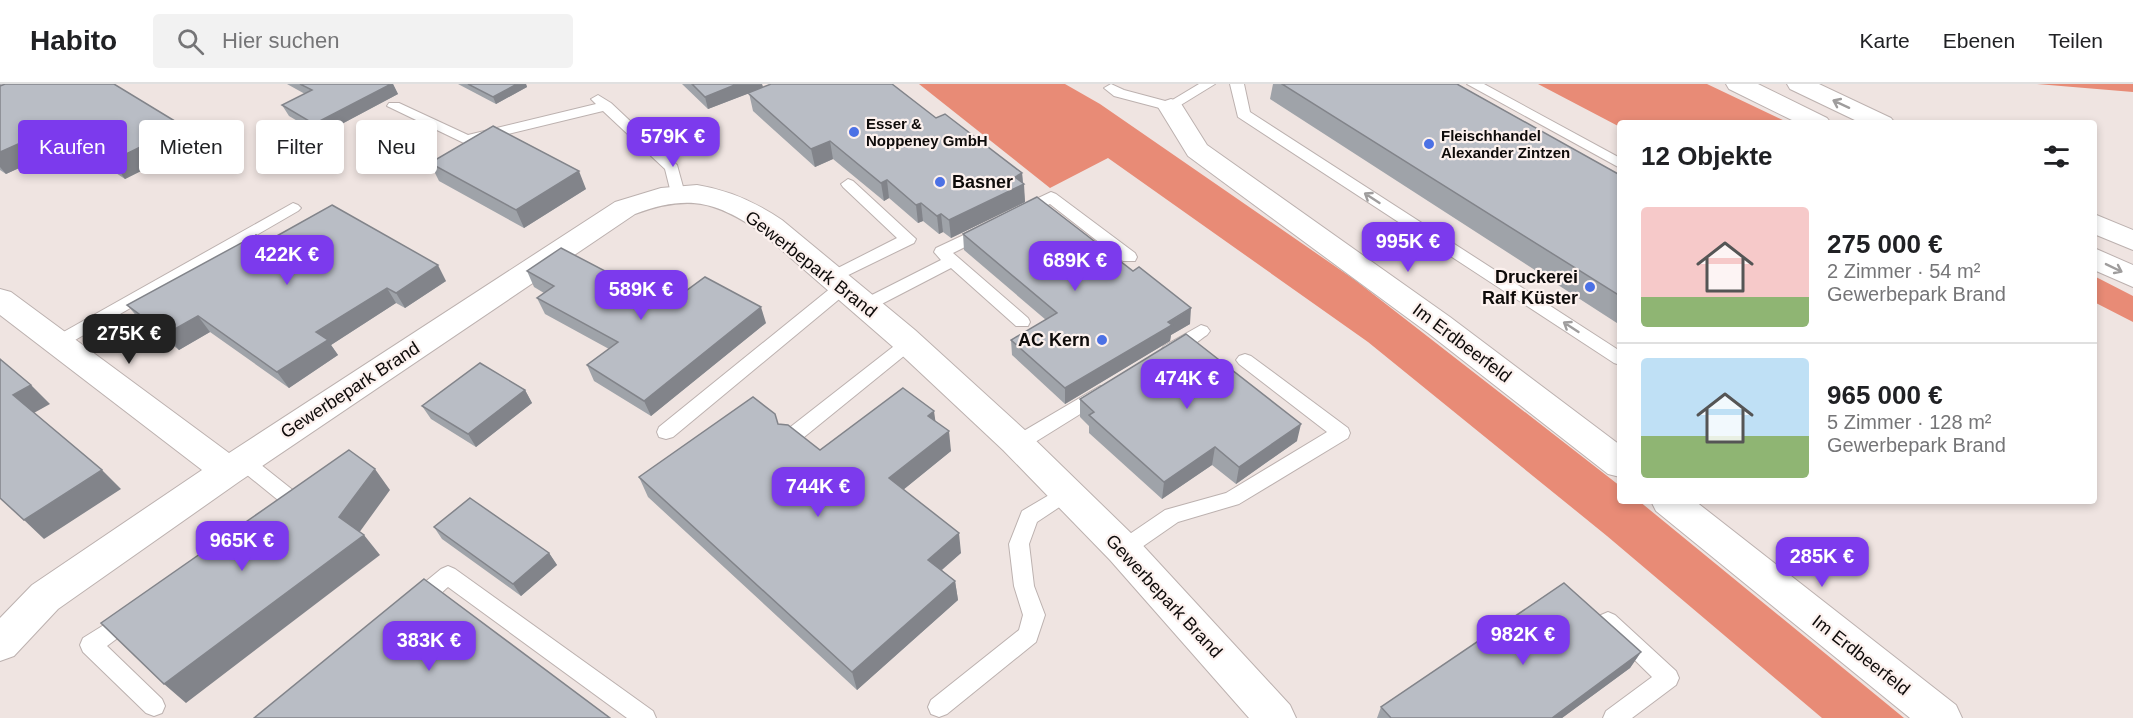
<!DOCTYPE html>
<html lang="de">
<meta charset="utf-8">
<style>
body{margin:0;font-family:Arial,sans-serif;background:#f2f2f2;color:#202124;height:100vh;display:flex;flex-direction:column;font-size:22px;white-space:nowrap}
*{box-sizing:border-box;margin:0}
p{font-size:20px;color:#757577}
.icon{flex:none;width:33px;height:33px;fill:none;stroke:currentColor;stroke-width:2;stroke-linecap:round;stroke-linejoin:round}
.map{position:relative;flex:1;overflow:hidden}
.panel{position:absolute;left:1617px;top:36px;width:480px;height:384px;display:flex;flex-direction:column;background:#fff;border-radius:6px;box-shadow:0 3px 9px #0003}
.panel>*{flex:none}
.guide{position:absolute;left:18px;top:36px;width:570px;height:54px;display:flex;gap:12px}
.price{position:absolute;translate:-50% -51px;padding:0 14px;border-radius:12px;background:#7c3aed;color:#fff;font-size:20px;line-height:39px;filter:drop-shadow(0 2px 3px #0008)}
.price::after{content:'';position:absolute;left:50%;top:36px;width:18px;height:14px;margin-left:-9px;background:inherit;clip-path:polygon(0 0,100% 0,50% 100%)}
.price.active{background:#222;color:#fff}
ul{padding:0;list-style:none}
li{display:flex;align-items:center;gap:18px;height:150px;padding:0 24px}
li+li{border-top:2px solid #e0e0e0}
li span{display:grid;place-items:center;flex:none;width:168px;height:120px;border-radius:6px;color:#555}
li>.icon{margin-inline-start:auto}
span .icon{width:72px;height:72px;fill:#fffc;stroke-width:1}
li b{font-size:26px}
h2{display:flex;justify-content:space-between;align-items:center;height:72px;padding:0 24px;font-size:26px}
.tag{padding:0 21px;border-radius:6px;background:#fff;box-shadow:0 3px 9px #0003;font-size:21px;line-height:54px}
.tag.active{background:#7c3aed;color:#fff}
header{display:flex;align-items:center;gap:36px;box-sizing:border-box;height:84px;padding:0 30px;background:#fff;border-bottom:2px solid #e0e0e0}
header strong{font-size:28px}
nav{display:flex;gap:33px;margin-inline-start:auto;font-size:21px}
.search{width:420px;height:54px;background:#f2f2f2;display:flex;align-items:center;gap:15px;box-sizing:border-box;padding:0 21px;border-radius:6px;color:#757577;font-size:22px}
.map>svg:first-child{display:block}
.forest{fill:#e88b76}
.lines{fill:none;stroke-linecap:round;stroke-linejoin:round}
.service-casing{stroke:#bcb1af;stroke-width:2}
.minor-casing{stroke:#bcb1af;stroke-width:2}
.motorway-casing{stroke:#bcb1af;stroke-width:2}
.service{fill:#fff;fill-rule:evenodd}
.minor{fill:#fff;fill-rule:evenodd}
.motorway{fill:#fff;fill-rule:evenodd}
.wall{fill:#9fa3a9}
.shaded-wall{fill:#82848a}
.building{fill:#b9bdc5;stroke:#82848a;stroke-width:1.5}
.oneway{stroke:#9f9d9d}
.poi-dot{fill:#4c71e5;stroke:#fcf1ee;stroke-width:2}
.labels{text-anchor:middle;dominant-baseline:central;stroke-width:4.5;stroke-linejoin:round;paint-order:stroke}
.far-poi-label{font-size:15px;font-weight:bold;fill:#0e0b0a;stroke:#fcf1ee;text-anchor:start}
.poi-label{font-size:18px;font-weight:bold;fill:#0e0b0a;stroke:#fcf1ee;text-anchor:end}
.street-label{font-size:18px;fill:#0e0b0a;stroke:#fcf1ee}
</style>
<header>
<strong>Habito</strong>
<div class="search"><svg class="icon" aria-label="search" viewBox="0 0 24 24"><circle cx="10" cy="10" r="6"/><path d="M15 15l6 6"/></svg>Hier suchen</div>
<nav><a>Karte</a><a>Ebenen</a><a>Teilen</a></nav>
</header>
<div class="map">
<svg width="2133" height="634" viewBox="0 0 2133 634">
<rect width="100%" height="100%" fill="#efe4e1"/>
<path class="forest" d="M919 0H1065L1100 20 1355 196 1620 402V417H1639L1904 634H1822L1607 452 1368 258 1108 74 1050 104Z
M1538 0H1707L1789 39H1620V43Z
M2037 0H2133V8Z
M2094 192 2133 212V238L2094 218Z"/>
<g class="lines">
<defs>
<path id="service" d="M1111 0 1124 6 1169 18 1199 0H1215L1171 27 1114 12 1104 4Z
M1230 0H1244L1250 28 1620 267V281L1614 279 1238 33Z
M1467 0H1484L1620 74V84Z
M598 11 611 19 677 81 685 110 682 113H672L665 85 603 27 466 60 387 22 389 19H399L468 51 596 20 591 15Z
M848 95 853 97 916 155 914 159 834 198 828 197 826 193 828 189 897 154 843 103 841 100Z
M1051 108 1056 110 1135 169 1137 173 1135 177H1123L1050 120 1020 133 1012 128 1015 125Z
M293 119 298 121 301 124 298 127 63 263H51L48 259 51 255Z
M985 141 991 142 993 146 991 150 953 169 1028 234 1030 238 1028 242H1016L951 184 872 225H860L858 221 860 217 941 176 934 168 936 164Z
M843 197 849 199 851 203 849 207 673 353 666 355 659 353 657 348 659 343 837 199Z
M1201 241 1207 243 1210 247 1207 251C1195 259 1178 275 1164 270L1161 266 1164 262Z
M909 253 915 255 918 259 915 263 798 358 791 360 784 358 782 353 784 348 903 255Z
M1245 270 1251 272 1348 344 1350 349 1348 354 1239 420 1178 438 1129 472 1122 474 1115 472 1112 466 1115 460 1165 426 1226 409 1327 348 1239 280 1236 276 1239 272Z
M1100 302 1106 304 1109 309 1106 314 1024 365 1017 367 1010 365 1008 360 1010 355Z
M243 370 250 372 299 411 302 416C296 427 284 434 272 431L269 425 278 416 236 382 234 377 236 372Z
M1066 401 1073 404 1076 409 1073 414 1037 438 1029 460 1034 502 1045 531 1036 558 947 630 939 633 931 630 928 623 931 616 1019 546 1023 531 1014 502 1009 460 1022 427Z
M448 482 455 485 653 627 656 634H627L448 503C437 512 423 530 408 524L405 518 408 512 441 485Z
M128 526 135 529 139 535 135 541 107 562 162 615 165 622 162 629 154 632 146 629 83 568 80 561 83 554Z
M1608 528 1615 531 1676 587 1679 594 1676 601 1632 634H1603L1606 627 1652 593 1601 543 1597 537 1601 531Z"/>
<path id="minor" d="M1171 15 1180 18 1207 61 1450 233 1620 361V393L1608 390 1428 249 1188 72 1158 23 1162 18Z
M697 101C729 106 755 118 782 136L915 246 1027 348 1136 454 1290 621 1296 634H1249L1110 476 1003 366 892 262 762 149C716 117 688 110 635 130L240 397 58 525 14 572 0 577V534L32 501 202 386 0 231V205L11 208 229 369 615 118 661 104Z
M1651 417H1695L1956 621 1962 634H1910L1656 427Z"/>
<path id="motorway" d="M1726 0H1758L1827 34 1831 39H1798L1729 5Z
M1787 0H1819L1891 34 1895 39H1861L1790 5Z
M2094 130 2133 146V166L2094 150Z
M2094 164 2133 181V203L2094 186Z"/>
</defs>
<use href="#service" class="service-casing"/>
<use href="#minor" class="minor-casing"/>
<use href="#motorway" class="motorway-casing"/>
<use href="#service" class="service"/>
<use href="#minor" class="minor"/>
<use href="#motorway" class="motorway"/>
</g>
<path class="wall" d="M0 0 195 60 125 95 72 60 6 90 0 86Z
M287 0H393L398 10 321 51 289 32 282 21 305 10Z
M458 0H526L527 3 496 20Z
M682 0H762L763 3 936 34 1022 89 1025 118 951 154 943 148 939 150 923 137 918 139 889 114 884 117 833 75 815 83 753 27 749 9 708 25Z
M1273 0H1457L1620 91V241L1270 15Z
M430 79 586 105 524 144 439 97Z
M963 150 1190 240 1171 251 1170 257 1065 320 1012 271 1011 256 1046 236 964 166Z
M266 158 446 197 405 224 396 219 331 261 338 271 289 304 210 248 179 266 140 236 127 221Z
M527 187 668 220 766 239 651 332 594 297 587 281 609 265 545 230 537 214 544 209 534 203Z
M525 306 532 319 476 363 431 335 422 322Z
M1080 315 1297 357 1236 400 1212 381 1162 415 1089 349V342L1080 333Z
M936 338 951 367 903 406 961 469 942 486 955 497 958 516 857 606 648 413 639 393 820 366Z
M434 443 549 469 557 481 521 512 442 455Z
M1641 568 1630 584 1562 634H1377L1381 623Z"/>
<path class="shaded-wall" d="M391 0H393L398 10 321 51 314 40Z
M517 0H526L527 3 496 20 493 13Z
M737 0H762L763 4 708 25 705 13Z
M58 42 72 60 6 90 0 83V68Z
M183 42 195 60 125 95 112 77Z
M830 57 833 75 815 83 811 65Z
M579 87 586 105 524 144 516 126Z
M1022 89 1023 101 1024 100 1025 118 951 154 949 136 1015 93Z
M887 96 889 114 884 117 881 99Z
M921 119 923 137 918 139 916 121Z
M941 130 943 148 939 150 937 132Z
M438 181 446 197 405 224 396 209Z
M387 204 396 219 331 261 338 271 289 304 277 288 316 248Z
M761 223 766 239 651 332 644 317Z
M1191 224 1190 240 1171 251 1170 257 1065 320V304Z
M198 232 210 248 179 266 166 250Z
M31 301 50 320 32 330 13 311Z
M525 306 532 319 476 363 468 350Z
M934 327 937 348 928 332Z
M1301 340 1297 357 1236 400 1239 383Z
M949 347 951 367 893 414 889 394Z
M1215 363 1212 381 1162 415 1164 398Z
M375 385 390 406 356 453 339 433Z
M102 386 121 405 44 455 24 436Z
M959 449 961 469 931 495 928 476Z
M364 451 380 471 186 619 164 600Z
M549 469 557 481 521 512 513 500Z
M955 497 958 516 857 606 852 588Z
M1641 568 1630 584 1562 634H1552Z"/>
<path class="building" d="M5 0H114L183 42 112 77 58 42 0 68V2Z
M300 0H391L314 40 282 21 312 6Z
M468 0H517L493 13Z
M692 0H737L705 13Z
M771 0H892L936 34 945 30 1022 89 1015 93 1024 100 949 136 941 130 937 132 921 119 916 121 887 96 881 99 830 57 811 65 748 9Z
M1282 0H1457L1620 91V212Z
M493 42 579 87 516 126 430 79Z
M1037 113 1133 187 1139 183 1191 224 1168 238 1172 241 1065 304 1011 256 1057 229 963 150Z
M332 121 438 181 396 209 387 204 316 248 328 256 277 288 198 232 166 250 127 221 256 151 266 158Z
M561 164 668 220 705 193 761 223 644 317 587 281 618 258 537 214 554 202 527 187Z
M1186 250 1301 340 1239 383 1215 363 1164 398 1089 331 1094 328 1080 315Z
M0 275 31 301 13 311 102 386 24 436 0 414Z
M480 279 525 306 468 350 422 322Z
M903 304 934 327 928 332 949 347 889 394 959 449 928 476 955 497 852 588 639 393 753 313 775 330 778 340 788 341 820 366Z
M349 366 375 385 339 433 364 451 164 600 101 539Z
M470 414 549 469 513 500 434 443Z
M424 495 610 634H254Z
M1564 499 1641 568 1552 634H1391L1381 623Z"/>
<defs><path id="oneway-shaft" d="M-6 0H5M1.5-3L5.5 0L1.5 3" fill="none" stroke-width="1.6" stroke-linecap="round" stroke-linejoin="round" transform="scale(1.5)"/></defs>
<g class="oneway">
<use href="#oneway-shaft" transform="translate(1841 20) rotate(-155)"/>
<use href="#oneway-shaft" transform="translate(1372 114) rotate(-147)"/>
<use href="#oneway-shaft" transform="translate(2114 184) rotate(26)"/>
<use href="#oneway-shaft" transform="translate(1571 243) rotate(-147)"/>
</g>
<g class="poi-dot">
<circle cx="854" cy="48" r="6"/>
<circle cx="1429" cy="60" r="6"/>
<circle cx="940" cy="98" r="6"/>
<circle cx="1590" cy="203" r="6"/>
<circle cx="1102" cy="256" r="6"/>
</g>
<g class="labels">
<g class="far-poi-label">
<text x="866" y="39">Esser &amp;<tspan x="866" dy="17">Noppeney GmbH</tspan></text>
<text x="1441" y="51">Fleischhandel<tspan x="1441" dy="17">Alexander Zintzen</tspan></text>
</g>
<g class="poi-label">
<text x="952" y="98" text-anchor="start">Basner</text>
<text x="1578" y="193">Druckerei<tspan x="1578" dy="21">Ralf Küster</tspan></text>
<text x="1090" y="256">AC Kern</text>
</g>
<g class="street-label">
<text transform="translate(811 180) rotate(38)">Gewerbepark Brand</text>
<text transform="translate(1462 259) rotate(37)">Im Erdbeerfeld</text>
<text transform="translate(350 306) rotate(-33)">Gewerbepark Brand</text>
<text transform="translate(1164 512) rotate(47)">Gewerbepark Brand</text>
<text transform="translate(1861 571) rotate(38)">Im Erdbeerfeld</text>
</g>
</g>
</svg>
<b class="price" style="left:673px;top:84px">579K €</b>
<b class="price" style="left:1408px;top:189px">995K €</b>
<b class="price" style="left:287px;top:202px">422K €</b>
<b class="price" style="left:1075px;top:208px">689K €</b>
<b class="price" style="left:641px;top:237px">589K €</b>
<b class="price active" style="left:129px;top:281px">275K €</b>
<b class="price" style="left:1187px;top:326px">474K €</b>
<b class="price" style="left:818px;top:434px">744K €</b>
<b class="price" style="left:242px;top:488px">965K €</b>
<b class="price" style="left:1822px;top:504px">285K €</b>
<b class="price" style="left:1523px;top:582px">982K €</b>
<b class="price" style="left:429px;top:588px">383K €</b>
<div class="guide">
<a class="tag active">Kaufen</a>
<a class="tag">Mieten</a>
<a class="tag">Filter</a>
<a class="tag">Neu</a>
</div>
<section class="panel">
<h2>12 Objekte<svg class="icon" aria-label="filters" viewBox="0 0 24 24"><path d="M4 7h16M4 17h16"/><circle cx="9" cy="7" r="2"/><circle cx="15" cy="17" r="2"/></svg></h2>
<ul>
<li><span style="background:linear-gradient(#f6c9c9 75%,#8fb573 0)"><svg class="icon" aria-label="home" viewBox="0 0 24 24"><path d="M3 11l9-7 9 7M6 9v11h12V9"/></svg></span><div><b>275 000 €</b><p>2 Zimmer · 54 m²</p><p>Gewerbepark Brand</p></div></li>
<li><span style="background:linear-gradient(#bfe0f5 65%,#8fb573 0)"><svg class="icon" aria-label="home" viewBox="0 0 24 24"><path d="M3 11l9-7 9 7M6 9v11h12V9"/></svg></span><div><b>965 000 €</b><p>5 Zimmer · 128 m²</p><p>Gewerbepark Brand</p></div></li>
</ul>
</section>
</div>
